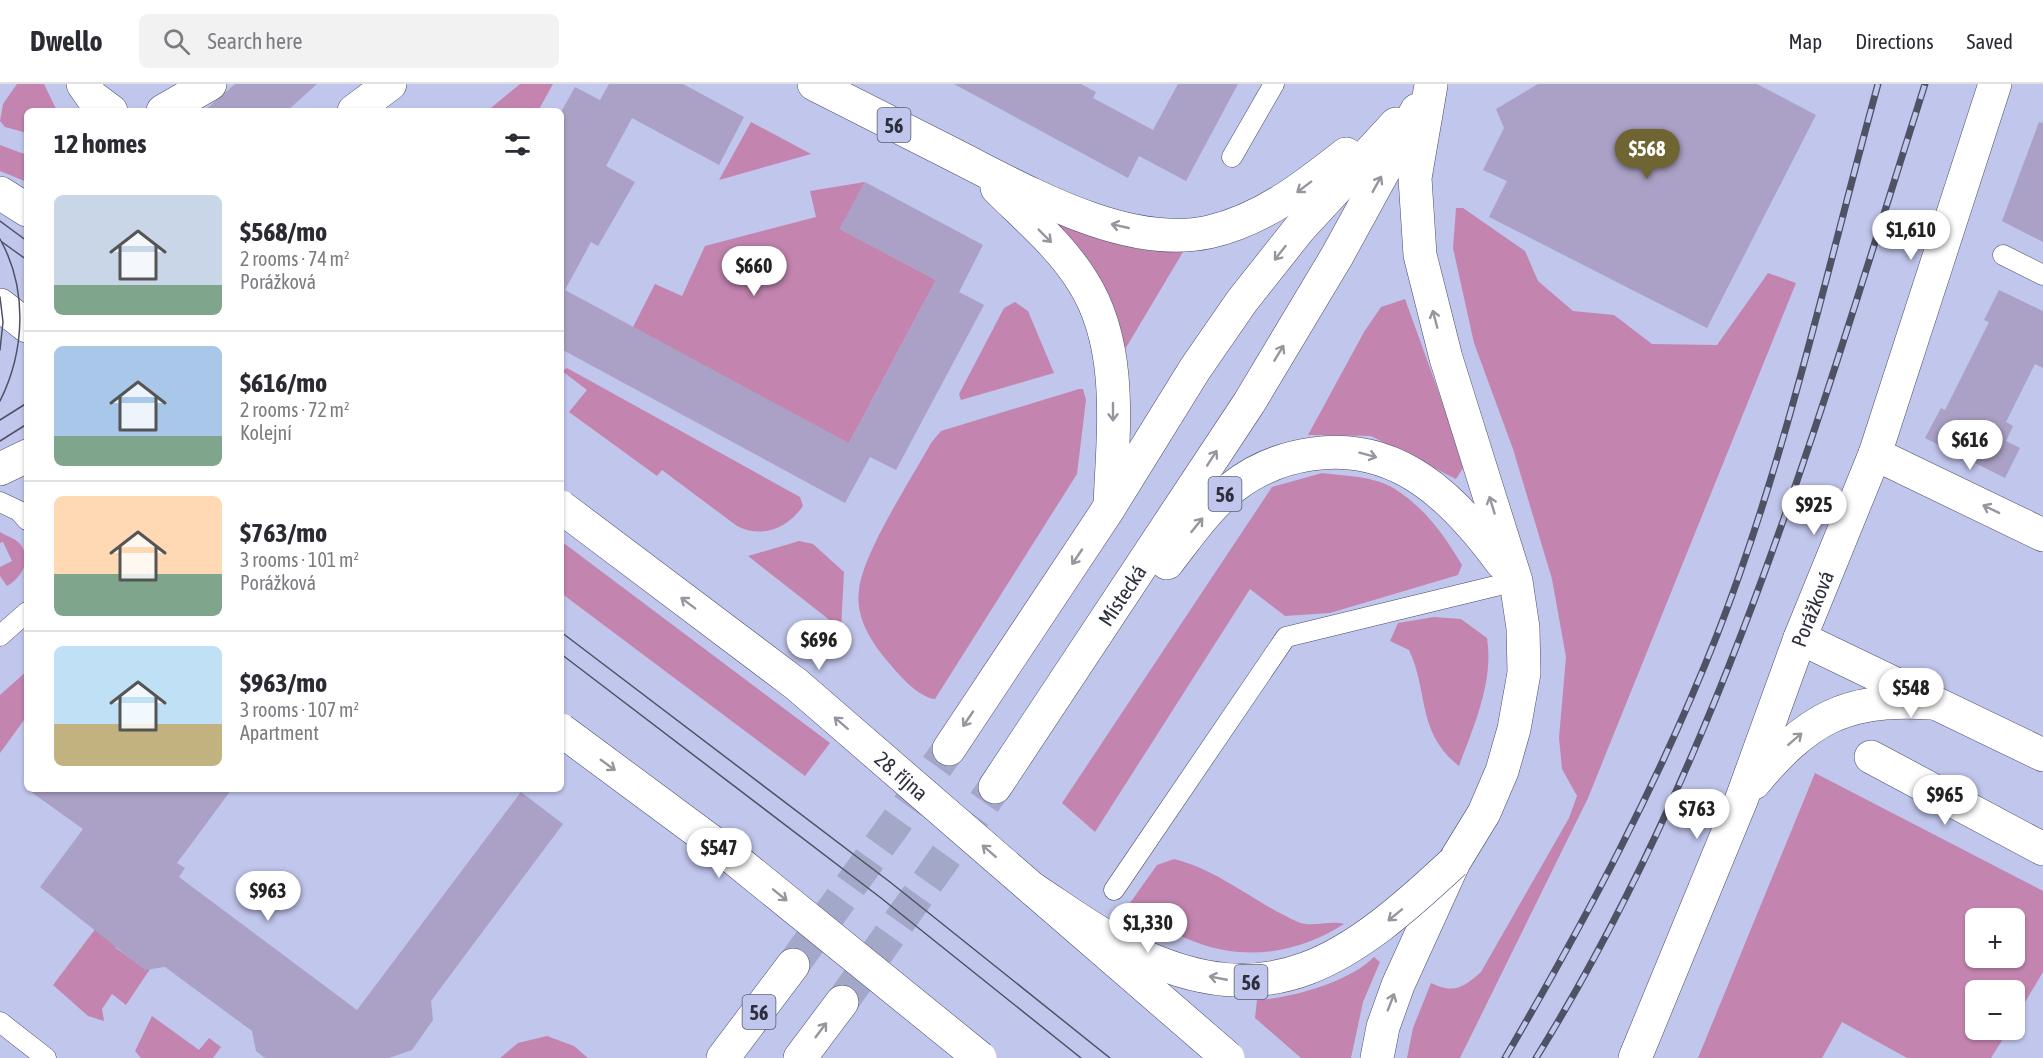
<!DOCTYPE html>
<meta charset="utf-8">
<style>
body{margin:0;font-family:"Asap Condensed",sans-serif;background:#f2f2f3;color:#2b2b33;height:100vh;display:flex;flex-direction:column;font-size:22px;white-space:nowrap}
*{box-sizing:border-box;margin:0}
p{font-size:20px;color:#7c7c81}
.icon{flex:none;width:33px;height:33px;fill:none;stroke:currentColor;stroke-width:2;stroke-linecap:round;stroke-linejoin:round}
.map{position:relative;flex:1;overflow:hidden}
.drawer{position:absolute;left:24px;top:24px;width:540px;height:684px;display:flex;flex-direction:column;background:#fff;border-radius:9px;box-shadow:0 2px 4px #0004}
.drawer>*{flex:none}
.controls{position:absolute;left:1965px;top:824px;display:grid;gap:12px}
.controls a{display:grid;place-items:center;width:60px;height:60px;border-radius:9px;background:#fff;box-shadow:0 2px 4px #0004;font-size:30px}
.price{position:absolute;translate:-50% -51px;padding:0 14px;border-radius:21px;background:#fff;color:#222;font-size:20px;line-height:39px;filter:drop-shadow(0 2px 3px #0008)}
.price::after{content:'';position:absolute;left:50%;top:36px;width:18px;height:14px;margin-left:-9px;background:inherit;clip-path:polygon(0 0,100% 0,50% 100%)}
.price.active{background:#6f6532;color:#fff}
ul{padding:0;list-style:none}
li{display:flex;align-items:center;gap:18px;height:150px;padding:0 30px}
li+li{border-top:2px solid #e1e1e2}
li span{display:grid;place-items:center;flex:none;width:168px;height:120px;border-radius:9px;color:#555}
li>.icon{margin-inline-start:auto}
span .icon{width:72px;height:72px;fill:#fffc;stroke-width:1}
li b{font-size:26px}
h2{display:flex;justify-content:space-between;align-items:center;height:72px;padding:0 30px;font-size:26px}
header{display:flex;align-items:center;gap:36px;box-sizing:border-box;height:84px;padding:0 30px;background:#fff;border-bottom:2px solid #e1e1e2}
header strong{font-size:28px}
nav{display:flex;gap:33px;margin-inline-start:auto;font-size:21px}
.search{width:420px;height:54px;background:#f2f2f3;display:flex;align-items:center;gap:15px;box-sizing:border-box;padding:0 21px;border-radius:9px;color:#7c7c81;font-size:22px}
.map>svg:first-child{display:block}
.green{fill:#c385b0;fill-rule:evenodd}
.building{fill:#aba0c5}
.lines{fill:none;stroke-linecap:round;stroke-linejoin:round}
.trunk-tunnel{stroke:#a3a8c9;stroke-width:33;stroke-dasharray:33 16;stroke-linecap:butt}
.service-casing{stroke:#474b6b;stroke-width:21}
.minor-casing{stroke:#474b6b;stroke-width:34}
.tertiary-casing{stroke:#474b6b;stroke-width:34}
.secondary-casing{stroke:#474b6b;stroke-width:34}
.trunk-casing{stroke:#474b6b;stroke-width:34}
.service{stroke:#fff;stroke-width:20}
.minor{stroke:#fff;stroke-width:33}
.tertiary{stroke:#fff;stroke-width:33}
.secondary{stroke:#fff;stroke-width:33}
.trunk{stroke:#fff;stroke-width:33}
.tram{stroke:#4f5265;stroke-width:1.5}
.rail-casing{stroke:#4f5265;stroke-width:7}
.rail{stroke:#c1c6ec;stroke-width:4.5;stroke-dasharray:14;stroke-linecap:butt}
.tertiary-bridge-casing{stroke:#474b6b;stroke-width:34;stroke-linecap:butt}
.trunk-bridge-casing{stroke:#474b6b;stroke-width:34;stroke-linecap:butt}
.tertiary-bridge{stroke:#fff;stroke-width:33}
.trunk-bridge{stroke:#fff;stroke-width:33}
.oneway{stroke:#96979e}
.labels{text-anchor:middle;dominant-baseline:central;stroke-width:5;stroke-linejoin:round;paint-order:stroke}
.shield{fill:#c1c6ec;stroke:#595c72;stroke-width:1.5}
.shield-label{font-size:20px;font-weight:bold;fill:#2d2f3d}
.street-label{font-size:21px;fill:#2d2f3d;stroke:#c1c6ec}
</style>
<header>
<strong>Dwello</strong>
<div class="search"><svg class="icon" aria-label="search" viewBox="0 0 24 24"><circle cx="10" cy="10" r="6"/><path d="M15 15l6 6"/></svg>Search here</div>
<nav><a>Map</a><a>Directions</a><a>Saved</a></nav>
</header>
<div class="map">
<svg width="2043" height="974" viewBox="0 0 2043 974">
<rect width="100%" height="100%" fill="#c1c6ec"/>
<path class="green" d="M17 0H44L57 27H27V49L5 43 0 37 3 20Z
M520 0H553L538 27H487Z
M751 38 811 70 719 96Z
M0 61 27 71V98L0 87Z
M865 98 840 145 936 196 848 361 633 243 655 200 682 212 705 162 816 133 810 107Z
M1456 124H1463L1525 167 1538 197 1573 227 1614 231 1652 260 1717 261 1768 189 1796 199 1588 714 1460 974H1407L1413 944 1431 899C1454 910 1463 904 1481 888L1569 734 1577 712 1562 685 1559 654 1566 573 1552 495 1513 365 1474 259 1453 164Z
M1047 130C1089 147 1133 173 1180 166L1183 168 1124 267Z
M1405 215 1465 381 1456 395 1371 352 1308 351 1364 248 1381 223Z
M1015 218 1028 227 1054 289 961 316 959 310 1004 224Z
M567 284 800 413 803 422C788 444 762 455 737 442L662 386 657 392 569 328 587 306 562 287Z
M1079 305H1083L1086 316 1077 390 935 615C918 613 900 592 889 579 872 559 855 534 859 506 863 468 912 394 931 359L941 347Z
M1322 389C1345 392 1375 392 1395 405 1426 425 1444 451 1462 481L1458 491 1330 529 1285 532 1250 505 1095 748 1062 719 1272 403Z
M0 448C6 452 17 455 21 461 32 477 21 494 7 502L0 492V483L12 477 3 458 0 459Z
M561 457 830 659 805 692 561 509Z
M799 457 813 460 844 488 841 545 748 472Z
M1434 533 1461 535 1487 554C1494 597 1474 642 1459 682 1416 648 1429 608 1409 566L1390 557 1398 539Z
M27 587V632L0 669V611Z
M1815 689 2043 807V888L2015 935 2014 906H1976V945H2009L1991 974H1907L1842 938 1822 974H1698ZM1976 834H2014V873H1976Z
M1174 775C1219 786 1255 819 1298 838 1311 844 1329 836 1344 840 1270 887 1194 873 1130 819L1157 781Z
M96 844 115 859 116 864 145 885H150L126 921 112 910 102 925 104 937 88 932 53 901Z
M1374 873 1380 878 1363 918 1351 974H1301L1255 934 1257 916C1292 914 1349 898 1374 873Z
M152 932 199 966 209 954 221 963 213 974H141L135 967Z
M547 952 574 962 588 974H500L518 959Z"/>
<path class="building" d="M235 0H317L287 27H204Z
M609 0H683L744 33 719 81 632 34 606 82 635 98 598 162 591 158 565 206 849 359 936 196 940 198 839 145 865 98 983 161 959 208 984 221 896 386 870 373 845 419 561 265V28L575 3 600 16Z
M954 0H1081L1096 8 1093 14 1153 46 1178 0H1238L1186 97 1139 72 1128 94Z
M1538 0H1757L1816 31 1707 244 1489 133 1507 97 1483 86 1504 44 1496 25Z
M2039 38 2043 39V158L2002 137Z
M1999 206 2043 227V284L2035 280 2006 338 2013 342 2006 357 2020 364 2005 394 1925 354 1941 324 1945 326 1989 238 1984 236Z
M27 705H232L177 779 185 784 179 793 357 926 521 708 563 740 431 917 433 936 412 966 389 974H265L256 967 252 947 165 883 145 886 40 803 83 745Z"/>
<g class="lines">
<path class="trunk-tunnel" d="M793 881 949 665
M842 918 995 703"/>
<defs>
<path id="service" d="M1232 73 1274 0
M2003 171 2043 191
M0 418 19 427 27 436
M0 552 27 528
M1114 806 1286 553 1516 497
M0 938 46 974"/>
<g id="minor">
<path d="M83 0 92 13 111 27"/>
<path d="M163 27 210 0"/>
<path d="M1875 370 2043 451"/>
<path d="M1800 554 2043 671"/>
<path d="M1871 673 2043 765"/>
<path d="M1754 699C1807 635 1846 613 1930 619"/>
<path id="s1" d="M1635 974 1742 714 1800 554 1875 370 1995 0"/>
</g>
<path id="tertiary" d="M0 221 27 242
M0 385 27 372"/>
<path id="secondary" d="M0 109 27 126"/>
<g id="trunk">
<path d="M814 0C861 24 908 48 956 72 1027 108 1127 166 1209 148 1262 136 1304 103 1346 70"/>
<path d="M354 27 390 0"/>
<path d="M997 104C1026 133 1061 162 1083 198 1124 263 1113 348 1110 421"/>
<path d="M1167 479C1188 452 1207 424 1233 403 1256 385 1284 374 1312 370 1398 357 1455 415 1502 479"/>
<path d="M949 665 1109 424 1195 285 1242 217 1299 145 1396 40"/>
<path id="s2" d="M995 703 1249 319 1337 172 1417 26"/>
<path d="M723 974 793 881"/>
<path d="M800 974 842 918"/>
<path d="M1377 974 1383 943 1398 901 1454 778 1484 729 1502 687 1514 645 1524 589 1523 544 1516 497 1446 274 1420 171 1415 94 1431 1"/>
</g>
</defs>
<use href="#service" class="service-casing"/>
<use href="#minor" class="minor-casing"/>
<use href="#tertiary" class="tertiary-casing"/>
<use href="#secondary" class="secondary-casing"/>
<use href="#trunk" class="trunk-casing"/>
<use href="#service" class="service"/>
<use href="#minor" class="minor"/>
<use href="#tertiary" class="tertiary"/>
<use href="#secondary" class="secondary"/>
<use href="#trunk" class="trunk"/>
<path class="tram" d="M0 137 27 157
M0 155C28 205 25 267 0 317
M2 158 27 176
M0 213 3 238 0 266
M0 336 27 319
M0 357 27 340
M561 548 890 798 1110 974
M561 570 881 814 1081 974"/>
<defs>
<path id="rail" d="M1505 974C1585 837 1659 698 1717 551 1787 372 1827 184 1878 0
M1536 974C1722 674 1819 333 1925 0"/>
</defs>
<use href="#rail" class="rail-casing"/>
<use href="#rail" class="rail"/>
<defs>
<g id="tertiary-bridge">
<path id="s3" d="M561 423 796 600 1228 974"/>
<path d="M561 646 727 769 980 974"/>
</g>
<path id="trunk-bridge" d="M1033 805C1065 826 1096 849 1130 866 1272 937 1352 873 1454 778"/>
</defs>
<use href="#tertiary-bridge" class="tertiary-bridge-casing"/>
<use href="#trunk-bridge" class="trunk-bridge-casing"/>
<use href="#tertiary-bridge" class="tertiary-bridge"/>
<use href="#trunk-bridge" class="trunk-bridge"/>
</g>
<defs><path id="oneway-shaft" d="M-6 0H5M1.5-3L5.5 0L1.5 3" fill="none" stroke-width="1.6" stroke-linecap="round" stroke-linejoin="round" transform="scale(1.5)"/></defs>
<g class="oneway">
<use href="#oneway-shaft" transform="translate(1377 100) rotate(-61)"/>
<use href="#oneway-shaft" transform="translate(1304 103) rotate(143)"/>
<use href="#oneway-shaft" transform="translate(1120 142) rotate(-167)"/>
<use href="#oneway-shaft" transform="translate(1045 152) rotate(45)"/>
<use href="#oneway-shaft" transform="translate(1280 169) rotate(128)"/>
<use href="#oneway-shaft" transform="translate(1435 235) rotate(-105)"/>
<use href="#oneway-shaft" transform="translate(1279 269) rotate(-59)"/>
<use href="#oneway-shaft" transform="translate(1113 328) rotate(90)"/>
<use href="#oneway-shaft" transform="translate(1368 371) rotate(15)"/>
<use href="#oneway-shaft" transform="translate(1212 374) rotate(-57)"/>
<use href="#oneway-shaft" transform="translate(1492 421) rotate(-107)"/>
<use href="#oneway-shaft" transform="translate(1991 425) rotate(-154)"/>
<use href="#oneway-shaft" transform="translate(1197 441) rotate(-51)"/>
<use href="#oneway-shaft" transform="translate(1077 473) rotate(124)"/>
<use href="#oneway-shaft" transform="translate(688 519) rotate(-143)"/>
<use href="#oneway-shaft" transform="translate(968 635) rotate(124)"/>
<use href="#oneway-shaft" transform="translate(841 639) rotate(-139)"/>
<use href="#oneway-shaft" transform="translate(1795 655) rotate(-41)"/>
<use href="#oneway-shaft" transform="translate(608 681) rotate(36)"/>
<use href="#oneway-shaft" transform="translate(989 767) rotate(-139)"/>
<use href="#oneway-shaft" transform="translate(780 811) rotate(39)"/>
<use href="#oneway-shaft" transform="translate(1395 831) rotate(141)"/>
<use href="#oneway-shaft" transform="translate(1218 894) rotate(-169)"/>
<use href="#oneway-shaft" transform="translate(1391 918) rotate(-69)"/>
<use href="#oneway-shaft" transform="translate(821 946) rotate(-53)"/>
</g>
<g class="labels">
<g class="shield">
<rect x="877.5" y="24" width="33" height="34" rx="4.5"/>
<rect x="1208.5" y="393" width="33" height="34" rx="4.5"/>
<rect x="1234.5" y="881" width="33" height="34" rx="4.5"/>
<rect x="742.5" y="911" width="33" height="34" rx="4.5"/>
</g>
<g class="shield-label">
<text x="894" y="41">56</text>
<text x="1225" y="410">56</text>
<text x="1251" y="898">56</text>
<text x="759" y="928">56</text>
</g>
<g class="street-label">
<text stroke="none"><textPath href="#s2" startOffset="230">Místecká</textPath></text>
<text stroke="none"><textPath href="#s1" startOffset="483">Porážková</textPath></text>
<text stroke="none"><textPath href="#s3" startOffset="434">28. října</textPath></text>
</g>
</g>
</svg>
<div class="controls">
<a>+</a>
<a>−</a>
</div>
<b class="price active" style="left:1647px;top:96px">$568</b>
<b class="price" style="left:1911px;top:177px">$1,610</b>
<b class="price" style="left:754px;top:213px">$660</b>
<b class="price" style="left:1970px;top:387px">$616</b>
<b class="price" style="left:1814px;top:452px">$925</b>
<b class="price" style="left:819px;top:587px">$696</b>
<b class="price" style="left:1911px;top:635px">$548</b>
<b class="price" style="left:1945px;top:742px">$965</b>
<b class="price" style="left:1697px;top:756px">$763</b>
<b class="price" style="left:719px;top:795px">$547</b>
<b class="price" style="left:268px;top:838px">$963</b>
<b class="price" style="left:1148px;top:870px">$1,330</b>
<section class="drawer">
<h2>12 homes<svg class="icon" aria-label="filters" viewBox="0 0 24 24"><path d="M4 7h16M4 17h16"/><circle cx="9" cy="7" r="2"/><circle cx="15" cy="17" r="2"/></svg></h2>
<ul>
<li><span style="background:linear-gradient(#c9d6e8 75%,#7fa58c 0)"><svg class="icon" aria-label="home" viewBox="0 0 24 24"><path d="M3 11l9-7 9 7M6 9v11h12V9"/></svg></span><div><b>$568/mo</b><p>2 rooms · 74 m²</p><p>Porážková</p></div></li>
<li><span style="background:linear-gradient(#a9c7e8 75%,#7fa58c 0)"><svg class="icon" aria-label="home" viewBox="0 0 24 24"><path d="M3 11l9-7 9 7M6 9v11h12V9"/></svg></span><div><b>$616/mo</b><p>2 rooms · 72 m²</p><p>Kolejní</p></div></li>
<li><span style="background:linear-gradient(#ffd9b3 65%,#7fa58c 0)"><svg class="icon" aria-label="home" viewBox="0 0 24 24"><path d="M3 11l9-7 9 7M6 9v11h12V9"/></svg></span><div><b>$763/mo</b><p>3 rooms · 101 m²</p><p>Porážková</p></div></li>
<li><span style="background:linear-gradient(#bfe0f5 65%,#c2b280 0)"><svg class="icon" aria-label="home" viewBox="0 0 24 24"><path d="M3 11l9-7 9 7M6 9v11h12V9"/></svg></span><div><b>$963/mo</b><p>3 rooms · 107 m²</p><p>Apartment</p></div></li>
</ul>
</section>
</div>
